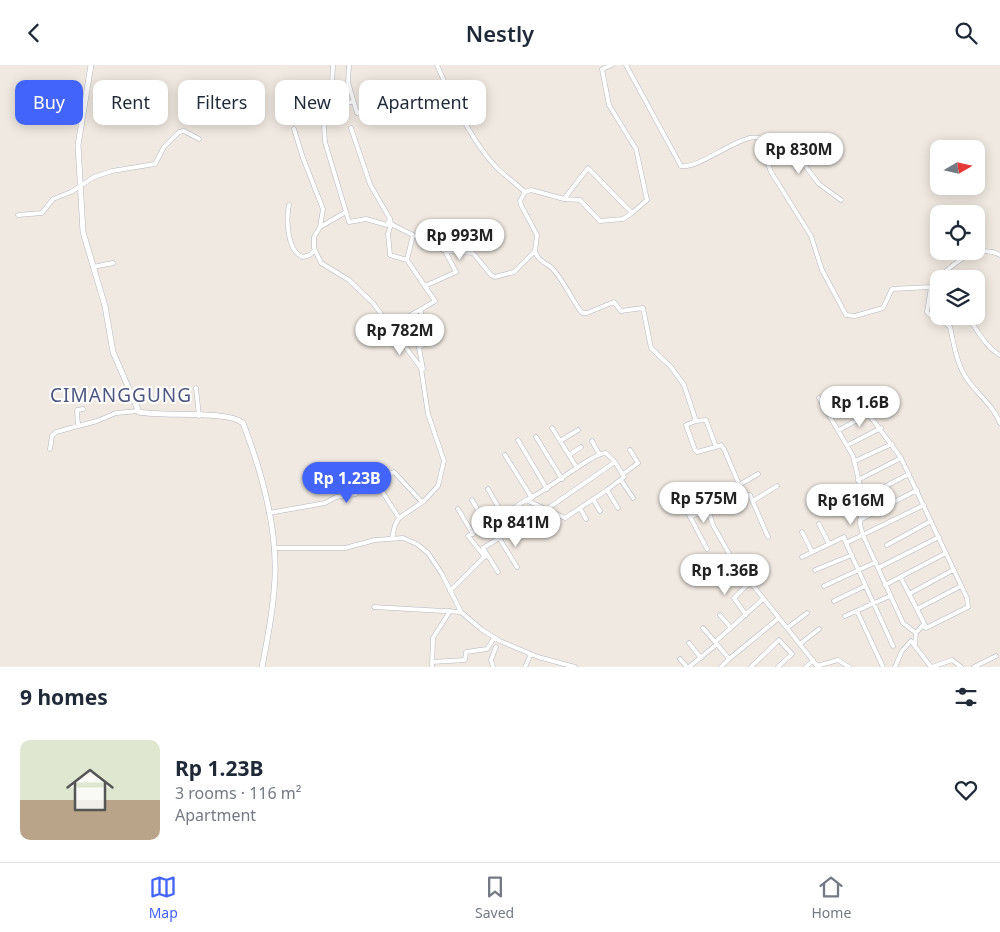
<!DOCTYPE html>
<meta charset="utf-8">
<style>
body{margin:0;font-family:"Noto Sans",sans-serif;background:#f2f2f3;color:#1f2937;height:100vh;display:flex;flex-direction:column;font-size:19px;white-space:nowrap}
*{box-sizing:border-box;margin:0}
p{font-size:16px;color:#747a83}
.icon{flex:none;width:28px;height:28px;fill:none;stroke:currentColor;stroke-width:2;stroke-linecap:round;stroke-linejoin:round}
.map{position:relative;height:602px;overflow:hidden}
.sheet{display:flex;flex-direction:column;background:#fff;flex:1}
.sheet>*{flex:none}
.top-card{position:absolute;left:15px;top:15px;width:500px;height:45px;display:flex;gap:10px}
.needle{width:32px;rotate:81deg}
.tools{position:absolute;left:930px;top:75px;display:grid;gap:10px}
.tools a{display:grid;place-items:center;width:55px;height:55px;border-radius:10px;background:#fff;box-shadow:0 2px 12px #0003;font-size:25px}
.price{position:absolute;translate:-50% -42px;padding:0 11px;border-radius:18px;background:#fff;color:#222;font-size:16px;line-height:32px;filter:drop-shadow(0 1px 2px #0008)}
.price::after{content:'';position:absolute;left:50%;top:30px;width:15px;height:11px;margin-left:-8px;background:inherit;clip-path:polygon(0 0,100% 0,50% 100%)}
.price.current{background:#4264fb;color:#fff}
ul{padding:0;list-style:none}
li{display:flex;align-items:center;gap:15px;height:125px;padding:0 20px}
li span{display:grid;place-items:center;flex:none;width:140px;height:100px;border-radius:10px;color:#555}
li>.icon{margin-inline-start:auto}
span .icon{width:60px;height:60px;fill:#fffc;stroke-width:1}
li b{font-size:21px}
h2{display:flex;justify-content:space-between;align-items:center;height:60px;padding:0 20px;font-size:21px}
.tag{padding:0 18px;border-radius:10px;background:#fff;box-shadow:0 2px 12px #0003;font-size:18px;line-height:45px}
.tag.current{background:#4264fb;color:#fff}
header{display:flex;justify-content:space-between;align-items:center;height:65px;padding:0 20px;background:#fff;font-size:22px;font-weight:600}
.tab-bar{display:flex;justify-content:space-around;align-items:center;height:70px;border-top:1px solid #e0e1e3;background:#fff;font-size:14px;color:#747a83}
.tab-bar a{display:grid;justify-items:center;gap:2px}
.tab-bar .current{color:#4264fb}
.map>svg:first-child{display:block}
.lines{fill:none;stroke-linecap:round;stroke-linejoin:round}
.street-casing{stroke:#b4b7c1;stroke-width:5}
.secondary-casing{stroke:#b4b7c1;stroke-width:6}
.street{stroke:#fff;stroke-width:4}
.secondary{stroke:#fff;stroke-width:5}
.labels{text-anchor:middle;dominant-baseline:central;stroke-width:4;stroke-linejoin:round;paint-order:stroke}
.quarter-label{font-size:19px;letter-spacing:1px;fill:#4d5680;stroke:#fff}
</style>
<header><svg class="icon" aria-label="back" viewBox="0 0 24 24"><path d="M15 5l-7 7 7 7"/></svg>Nestly<svg class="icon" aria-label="search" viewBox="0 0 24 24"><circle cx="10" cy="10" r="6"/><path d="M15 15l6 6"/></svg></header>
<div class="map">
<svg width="1000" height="602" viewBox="0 0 1000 602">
<rect width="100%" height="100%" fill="#efe9e1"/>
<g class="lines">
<defs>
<path id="street" d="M333 0 331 39 324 62 325 77 349 157 366 154 387 160 390 154 391 159 445 186 473 188 491 210 495 212 514 207 535 186C537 195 546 198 552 203 565 217 571 234 582 248H587L614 237 621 246 643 243 651 283 671 302 684 320 696 356 706 355 716 382 721 380 724 384 744 431 708 445 713 460 732 494 818 602
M349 0 348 17 357 48 369 44 383 48
M437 0C451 33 473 79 498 104 507 112 516 119 525 127L520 136 521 140 537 170 535 186
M626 0 681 101C699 105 742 67 759 73L771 107 811 171 822 205 846 250 855 251 883 243 892 224 931 222 927 247C933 255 944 255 950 262 954 280 957 300 967 314 978 330 993 340 1000 358
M331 39 352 37
M38 43 82 50
M351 63 370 119 390 154
M294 64 303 93 323 144 320 162
M761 77 797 90 819 119 841 135
M525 127 531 125 564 134 580 135 600 156 623 154 632 148
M564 134 588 103 632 148 647 135 636 84 609 40 602 4 612 0
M289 140C286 154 287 187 303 192L310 190 315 185
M346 147 320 162 314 172V183L321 198 349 215 373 238 421 303 428 349 444 396 438 421 424 436 399 453 395 460 392 473
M18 150 42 148 53 134 71 127 94 112 112 106 155 99 164 82 179 67 184 66 199 74
M391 159 388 169 390 190 407 195 435 236 420 245 431 273 419 283 423 304
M407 195 413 170
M93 202 113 198
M425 221 456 207 445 186
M939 227 931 222C945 205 975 176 1000 190
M967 251C977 264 986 283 1000 290
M390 261 420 245
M196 323 199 351
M819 333 853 391 863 433 860 459 863 470 903 558 916 568
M830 350 859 336 901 393 967 533 968 542 926 563 922 561 916 568 915 580
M696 356 686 360 695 385 697 387 716 382
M78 361 77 345 83 344
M552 363 577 403
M839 365 870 348
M536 372 562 414
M518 375 547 424
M560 376 578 365
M592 376 599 389
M848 380 881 363
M50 384 52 371 56 367 97 356 116 348 138 346
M505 390 532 433
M569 390 581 382
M855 396 892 379
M615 397 624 412 607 425 618 443
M623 409 638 398 630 385
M621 415 633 433
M858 415 901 393
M377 417 388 409 394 407 422 437
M739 420 758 409
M488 424 503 450 526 435 565 453 607 425
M744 431 750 430 768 472
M863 433 909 409
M593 434 600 446
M472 435 487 461
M526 435C546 427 592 388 606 388L615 397 547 444
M753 436 777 421
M685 442 707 484
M580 443 586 454
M458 444 473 469
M269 448 325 438 336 432 356 429 359 409 368 404 399 453
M690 452 708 445 701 427
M860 455 917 425
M819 459 829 479
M802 467 812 487
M499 473 517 502
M846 478 893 581
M887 480 931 456
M274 483H345L375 475 403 473 417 479 428 488 442 509 461 547 481 564 500 576 538 592 575 602
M485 492 468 471 503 450
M802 492 844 472 846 478 924 440
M878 503 939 472
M815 505 852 490
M498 507 483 483 530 454
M901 513 926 562
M885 520 946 488
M824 521 876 497
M450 526 486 490
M909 529 953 505
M763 534 715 577 717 579 729 594 779 553
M834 536 865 521
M374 542 461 547
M917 544 961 521
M857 546 883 602
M720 550 731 563
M746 550 734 533 751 516
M845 551 890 531
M703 563 715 577
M787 563 807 548
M689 578 701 593
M800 579 819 564
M680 594 687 602
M432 597 465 595 466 587 487 584 494 573
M817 601 838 595 849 602
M432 602 433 573 450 546
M493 602 491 595 496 582
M525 602 531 589
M689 602 717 579
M721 602 729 594
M751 602 779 575 792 589 778 602
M806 602 813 595
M895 602 902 586 911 576 931 602
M932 602 952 595 961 602
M974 602 996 591"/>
<path id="secondary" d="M91 0 78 80 83 167 105 241 113 287 139 347C163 352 228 345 243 358 263 410 280 470 274 526 272 552 267 577 262 602"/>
</defs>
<use href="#street" class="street-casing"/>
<use href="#secondary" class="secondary-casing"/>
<use href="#street" class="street"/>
<use href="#secondary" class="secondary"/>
</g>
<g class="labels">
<g class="quarter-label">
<text x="121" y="330">CIMANGGUNG</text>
</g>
</g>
</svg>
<div class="tools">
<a><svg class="needle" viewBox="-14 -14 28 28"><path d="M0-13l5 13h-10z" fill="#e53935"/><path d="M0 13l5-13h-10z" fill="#747a83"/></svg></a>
<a><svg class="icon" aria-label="locate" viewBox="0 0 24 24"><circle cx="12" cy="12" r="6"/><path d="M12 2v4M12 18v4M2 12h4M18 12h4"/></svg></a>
<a><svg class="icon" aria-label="layers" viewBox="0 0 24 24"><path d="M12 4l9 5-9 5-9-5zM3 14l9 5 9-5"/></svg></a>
</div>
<b class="price" style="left:799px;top:110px">Rp 830M</b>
<b class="price" style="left:460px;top:196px">Rp 993M</b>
<b class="price" style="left:400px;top:291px">Rp 782M</b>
<b class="price" style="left:860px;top:363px">Rp 1.6B</b>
<b class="price current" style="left:347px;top:439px">Rp 1.23B</b>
<b class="price" style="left:704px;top:459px">Rp 575M</b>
<b class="price" style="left:851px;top:461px">Rp 616M</b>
<b class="price" style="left:516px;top:483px">Rp 841M</b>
<b class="price" style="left:725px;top:531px">Rp 1.36B</b>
<div class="top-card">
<a class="tag current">Buy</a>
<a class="tag">Rent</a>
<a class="tag">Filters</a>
<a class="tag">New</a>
<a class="tag">Apartment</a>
</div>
</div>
<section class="sheet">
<h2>9 homes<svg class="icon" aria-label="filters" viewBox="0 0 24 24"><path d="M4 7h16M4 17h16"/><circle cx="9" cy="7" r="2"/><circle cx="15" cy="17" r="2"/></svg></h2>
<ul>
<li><span style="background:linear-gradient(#dfe7d0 60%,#b9a48a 0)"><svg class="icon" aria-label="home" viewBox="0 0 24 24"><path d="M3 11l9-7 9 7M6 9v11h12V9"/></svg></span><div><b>Rp 1.23B</b><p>3 rooms · 116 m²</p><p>Apartment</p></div><svg class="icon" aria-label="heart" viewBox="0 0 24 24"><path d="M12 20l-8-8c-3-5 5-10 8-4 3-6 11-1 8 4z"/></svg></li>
</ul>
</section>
<nav class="tab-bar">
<a class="current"><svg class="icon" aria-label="map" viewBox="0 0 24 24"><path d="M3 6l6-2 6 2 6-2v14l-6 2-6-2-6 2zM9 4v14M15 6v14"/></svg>Map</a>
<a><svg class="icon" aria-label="saved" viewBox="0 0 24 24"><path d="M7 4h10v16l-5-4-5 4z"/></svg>Saved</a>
<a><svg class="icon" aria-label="home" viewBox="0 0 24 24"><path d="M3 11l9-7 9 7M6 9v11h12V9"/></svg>Home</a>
</nav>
